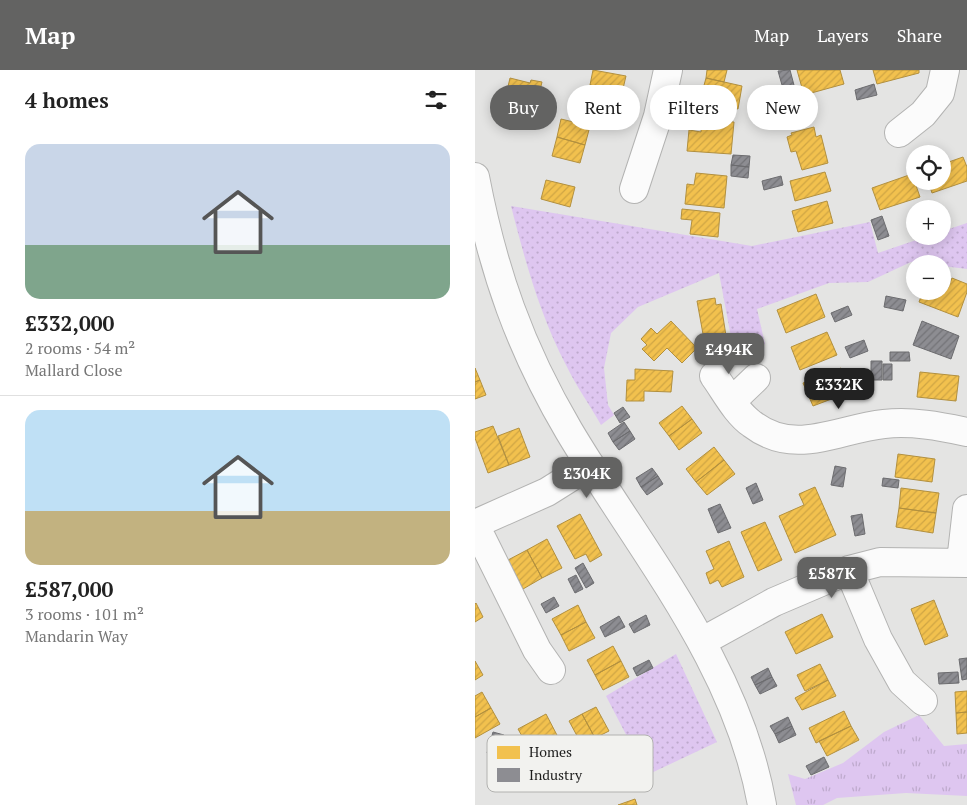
<!DOCTYPE html>
<meta charset="utf-8">
<style>
body{margin:0;font-family:"PT Serif",serif;background:#f6f6f6;color:#222;height:100vh;display:flex;flex-direction:column;font-size:19px;white-space:nowrap}
*{box-sizing:border-box;margin:0}
p{font-size:16px;color:#767676}
.icon{flex:none;width:28px;height:28px;fill:none;stroke:currentColor;stroke-width:2;stroke-linecap:round;stroke-linejoin:round}
.map{position:relative;flex:1;overflow:hidden}
.drawer{display:flex;flex-direction:column;background:#fff;width:475px}
.drawer>*{flex:none}
.banner{position:absolute;left:15px;top:15px;width:401px;height:45px;display:flex;gap:10px}
.tools{position:absolute;left:431px;top:75px;display:grid;gap:10px}
.tools a{display:grid;place-items:center;width:45px;height:45px;border-radius:50%;background:#fff;box-shadow:0 2px 12px #0003;font-size:25px}
.price{position:absolute;translate:-50% -42px;padding:0 11px;border-radius:10px;background:#636362;color:#fff;font-size:16px;line-height:32px;filter:drop-shadow(0 1px 2px #0008)}
.price::after{content:'';position:absolute;left:50%;top:30px;width:15px;height:11px;margin-left:-8px;background:inherit;clip-path:polygon(0 0,100% 0,50% 100%)}
.price.on{background:#222;color:#fff}
ul{padding:0;list-style:none}
li{display:grid;align-content:center;gap:10px;height:265px;padding:0 25px}
li+li{border-top:1px solid #e0e0e0}
li span{display:grid;place-items:center;height:155px;border-radius:15px;color:#555}
li>.icon{margin-inline-start:auto}
span .icon{width:90px;height:90px;fill:#fffc;stroke-width:1}
li b{font-size:21px}
h2{display:flex;justify-content:space-between;align-items:center;height:60px;padding:0 25px;font-size:21px}
.tag{padding:0 18px;border-radius:22px;background:#fff;box-shadow:0 2px 12px #0003;font-size:18px;line-height:45px}
.tag.on{background:#636362;color:#fff}
header{display:flex;align-items:center;gap:30px;box-sizing:border-box;height:70px;padding:0 25px;background:#636362;color:#fff}
header strong{font-size:24px}
nav{display:flex;gap:28px;margin-inline-start:auto;font-size:18px}
main{display:flex;flex:1;min-height:0}
.map>svg:first-child{display:block}
.grass{fill:url(#grass-dots)}
.park{fill:url(#park-tufts)}
.homes{fill:url(#homes-hatch);stroke:#b2903f}
.industry{fill:url(#industry-hatch);stroke:#6c6c6f}
.lines{fill:none;stroke-linecap:round;stroke-linejoin:round}
.minor-casing{stroke:#b3b3b2;stroke-width:30}
.tertiary-casing{stroke:#b3b3b2;stroke-width:30}
.minor{stroke:#fbfbfb;stroke-width:28}
.tertiary{stroke:#fbfbfb;stroke-width:28}
.key{fill:#f2f2ef;stroke:#b2b2b0;stroke-width:1}
.key-label{font-size:14px;fill:#1e1e1d}
</style>
<header>
<strong>Map</strong>
<nav><a>Map</a><a>Layers</a><a>Share</a></nav>
</header>
<main>
<section class="drawer">
<h2>4 homes<svg class="icon" aria-label="filters" viewBox="0 0 24 24"><path d="M4 7h16M4 17h16"/><circle cx="9" cy="7" r="2"/><circle cx="15" cy="17" r="2"/></svg></h2>
<ul>
<li><span style="background:linear-gradient(#c9d6e8 65%,#7fa58c 0)"><svg class="icon" aria-label="home" viewBox="0 0 24 24"><path d="M3 11l9-7 9 7M6 9v11h12V9"/></svg></span><div><b>£332,000</b><p>2 rooms · 54 m²</p><p>Mallard Close</p></div></li>
<li><span style="background:linear-gradient(#bfe0f5 65%,#c2b280 0)"><svg class="icon" aria-label="home" viewBox="0 0 24 24"><path d="M3 11l9-7 9 7M6 9v11h12V9"/></svg></span><div><b>£587,000</b><p>3 rooms · 101 m²</p><p>Mandarin Way</p></div></li>
</ul>
</section>
<div class="map">
<svg width="492" height="735" viewBox="0 0 492 735">
<defs>
<pattern id="grass-dots" width="8" height="8" patternUnits="userSpaceOnUse" patternTransform="scale(1.25)"><rect width="8" height="8" fill="#dec6f0"/><path d="M2 2h.1M6 6h.1" fill="none" stroke="#beaacd" stroke-width="1.8" stroke-linecap="round"/></pattern>
<pattern id="park-tufts" width="24" height="20" patternUnits="userSpaceOnUse" patternTransform="scale(1.25)"><rect width="24" height="20" fill="#dec6f0"/><path d="M3 7l-1-3M5 7V3M7 7l1-3M15 17l-1-3M17 17v-4M19 17l1-3" fill="none" stroke="#beaacd"/></pattern>
<pattern id="homes-hatch" width="6" height="6" patternUnits="userSpaceOnUse" patternTransform="scale(1.25)"><rect width="6" height="6" fill="#f2c14e"/><path d="M-1 1l2-2M0 6l6-6M5 7l2-2" fill="none" stroke="#cfa544"/></pattern>
<pattern id="industry-hatch" width="6" height="6" patternUnits="userSpaceOnUse" patternTransform="scale(1.25)"><rect width="6" height="6" fill="#8d8d92"/><path d="M-1 1l2-2M0 6l6-6M5 7l2-2" fill="none" stroke="#737377"/></pattern>
</defs>
<rect width="100%" height="100%" fill="#e4e4e3"/>
<path class="grass" d="M36 136 277 176 395 152 403 183 453 166H468V161L492 153V199L468 196V194L436 192 393 212 354 213 282 239 290 274 259 283 244 203 163 237 136 263 129 298 133 335 139 345 126 355C115 335 101 316 91 295 65 245 50 191 36 136Z
M201 584 242 672 172 705 131 626Z"/>
<path class="park" d="M444 645 469 676 492 674V726L431 723 362 728 348 735H321L313 704 330 709 368 693 409 662Z"/>
<path class="homes" d="M118 0 151 6 147 23 115 15Z
M232 0H252L249 12 231 8Z
M322 0H365L369 14 329 25Z
M398 0H444V3L402 14Z
M35 8 55 13 56 10 67 12 62 32 51 29 48 43 28 38Z
M231 8 267 16 263 39 235 33 237 22 228 19Z
M115 15 147 23 142 40 110 32Z
M86 49 115 56 110 75 82 67Z
M227 50 259 52 256 84 212 81 214 60 226 62Z
M339 57 341 67 346 65 353 93 327 100 321 81 316 82 312 67 317 65 316 63Z
M82 67 110 75 105 93 77 86Z
M488 87 492 97V111L457 123 453 111H468V94Z
M350 102 356 121 320 131 315 111Z
M221 103 252 106 249 138 210 134 212 114 219 115Z
M437 104 445 127 405 140 397 118Z
M71 110 100 117 95 137 66 129Z
M352 131 358 153 323 162 317 141Z
M207 139 245 143 243 167 215 164 217 150 206 149Z
M477 208 492 214V222L483 247 444 232 448 221H468V217L473 218Z
M341 224 350 247 311 263 302 240Z
M240 228 241 235 246 234 252 272 230 275 222 231Z
M196 251 222 278 207 293 192 278 179 291 167 279 172 275 166 269 176 258 182 264Z
M352 262 362 285 325 300 316 277Z
M0 298 5 310 0 312Z
M366 298 375 322 338 336 328 313Z
M160 299 198 301 196 322 169 321V331H151L152 310H160Z
M445 302 484 306 481 331 442 327Z
M5 310 11 325 0 329V312Z
M207 336 217 349 194 366 184 353Z
M217 349 227 363 204 380 194 366Z
M18 356 34 395 13 403 0 368V362Z
M44 358 55 387 34 395 23 366Z
M239 377 249 390 221 412 211 399Z
M423 384 460 389 457 412 420 407Z
M249 390 260 404 232 425 221 412Z
M340 417 361 465 320 483 304 446 329 435 324 424Z
M426 418 464 423 461 443 424 438Z
M424 438 461 443 458 463 421 457Z
M105 444 127 485 115 492 111 484 100 489 82 456Z
M290 452 307 490 283 501 266 462Z
M72 469 87 498 67 508 52 480Z
M254 471 269 507 247 517 243 510 235 514 231 503 239 499 231 481Z
M52 480 67 508 48 519 33 490Z
M459 530 473 566 450 575 436 539Z
M1 533 8 547 0 552V534Z
M103 535 111 552 86 565 77 549Z
M347 544 358 567 321 584 310 562Z
M111 552 120 568 94 581 86 565Z
M138 576 146 591 120 605 112 590Z
M0 591 8 605 0 610Z
M146 591 154 607 128 620 120 605Z
M345 594 353 610 330 621 322 605Z
M353 610 361 626 327 640 320 628Z
M492 621V642L481 643 480 622Z
M7 622 16 638 0 647V626Z
M121 637 134 661 120 668 107 644Z
M16 638 25 654 0 668V647Z
M369 641 376 656 341 673 334 658Z
M492 642V663L482 664 481 643Z
M71 644 84 669 69 677 74 685 57 695 49 692 42 680 52 675 43 659Z
M107 644 120 668 107 675 94 651Z
M376 656 384 670 352 686 344 671Z
M160 729 162 735H143Z"/>
<path class="industry" d="M315 0 320 19 309 22 303 1Z
M399 14 402 25 382 30 380 20Z
M258 85 275 86 274 97 256 95Z
M256 95 274 97 273 108 256 106Z
M306 106 308 115 289 120 287 111Z
M407 146 414 166 403 170 396 150Z
M468 148 471 159 468 161Z
M411 226 431 230 428 241 409 237Z
M373 236 377 245 360 252 356 243Z
M447 251 484 266 476 289 438 275Z
M389 270 393 281 375 288 370 277Z
M415 282H434L435 291H415Z
M396 291H407V310H396Z
M408 294H417V310H408Z
M148 337 155 347 145 353 139 343Z
M149 352 155 361 138 372 133 363Z
M155 361 160 369 144 380 138 372Z
M360 396 371 398 368 417 356 415Z
M177 398 183 406 166 417 161 408Z
M183 406 188 414 172 425 166 417Z
M408 408 424 410 423 418 407 416Z
M281 413 288 430 278 434 271 418Z
M245 434 256 458 243 463 233 439Z
M387 444 390 464 380 466 376 446Z
M108 493 119 513 111 518 100 498Z
M101 505 108 519 100 523 93 509Z
M79 527 84 536 71 543 66 534Z
M171 545 175 555 159 563 154 554Z
M144 546 150 557 130 567 125 557Z
M492 588V609L487 610 484 589Z
M174 590 178 598 162 606 158 598Z
M293 598 297 607 280 615 276 607Z
M483 602 484 613 464 614 463 603Z
M297 607 302 616 285 624 280 615Z
M313 647 317 656 300 664 295 656Z
M317 656 321 665 304 673 300 664Z
M18 662 29 665 23 686 12 683Z
M349 687 354 697 336 705 331 696Z"/>
<g class="lines">
<defs>
<path id="minor" d="M424 63 448 44 465 23 470 0
M159 119 183 46 193 0
M239 306C250 321 261 343 277 354 320 387 362 359 409 354 437 351 464 356 492 362
M257 331 281 308
M0 454 72 422 115 395
M0 455 62 580 76 600
M486 492 492 439
M374 500 403 569 427 612 448 631
M228 571 299 532 374 500 405 492 492 493"/>
<path id="tertiary" d="M0 107C18 201 45 278 94 361 166 482 262 593 287 735"/>
</defs>
<use href="#minor" class="minor-casing"/>
<use href="#tertiary" class="tertiary-casing"/>
<use href="#minor" class="minor"/>
<use href="#tertiary" class="tertiary"/>
</g>
<rect x="12" y="665" width="166" height="57" rx="8" class="key"/>
<rect x="22" y="676" width="23" height="13" fill="#f2c14e"/>
<rect x="22" y="698" width="23" height="14" fill="#8d8d92"/>
<g class="key-label">
<text x="54" y="687">Homes</text>
<text x="54" y="710">Industry</text>
</g>
</svg>
<div class="tools">
<a><svg class="icon" aria-label="locate" viewBox="0 0 24 24"><circle cx="12" cy="12" r="6"/><path d="M12 2v4M12 18v4M2 12h4M18 12h4"/></svg></a>
<a>+</a>
<a>−</a>
</div>
<b class="price" style="left:254px;top:305px">£494K</b>
<b class="price on" style="left:364px;top:340px">£332K</b>
<b class="price" style="left:112px;top:429px">£304K</b>
<b class="price" style="left:357px;top:529px">£587K</b>
<div class="banner">
<a class="tag on">Buy</a>
<a class="tag">Rent</a>
<a class="tag">Filters</a>
<a class="tag">New</a>
</div>
</div>
</main>
